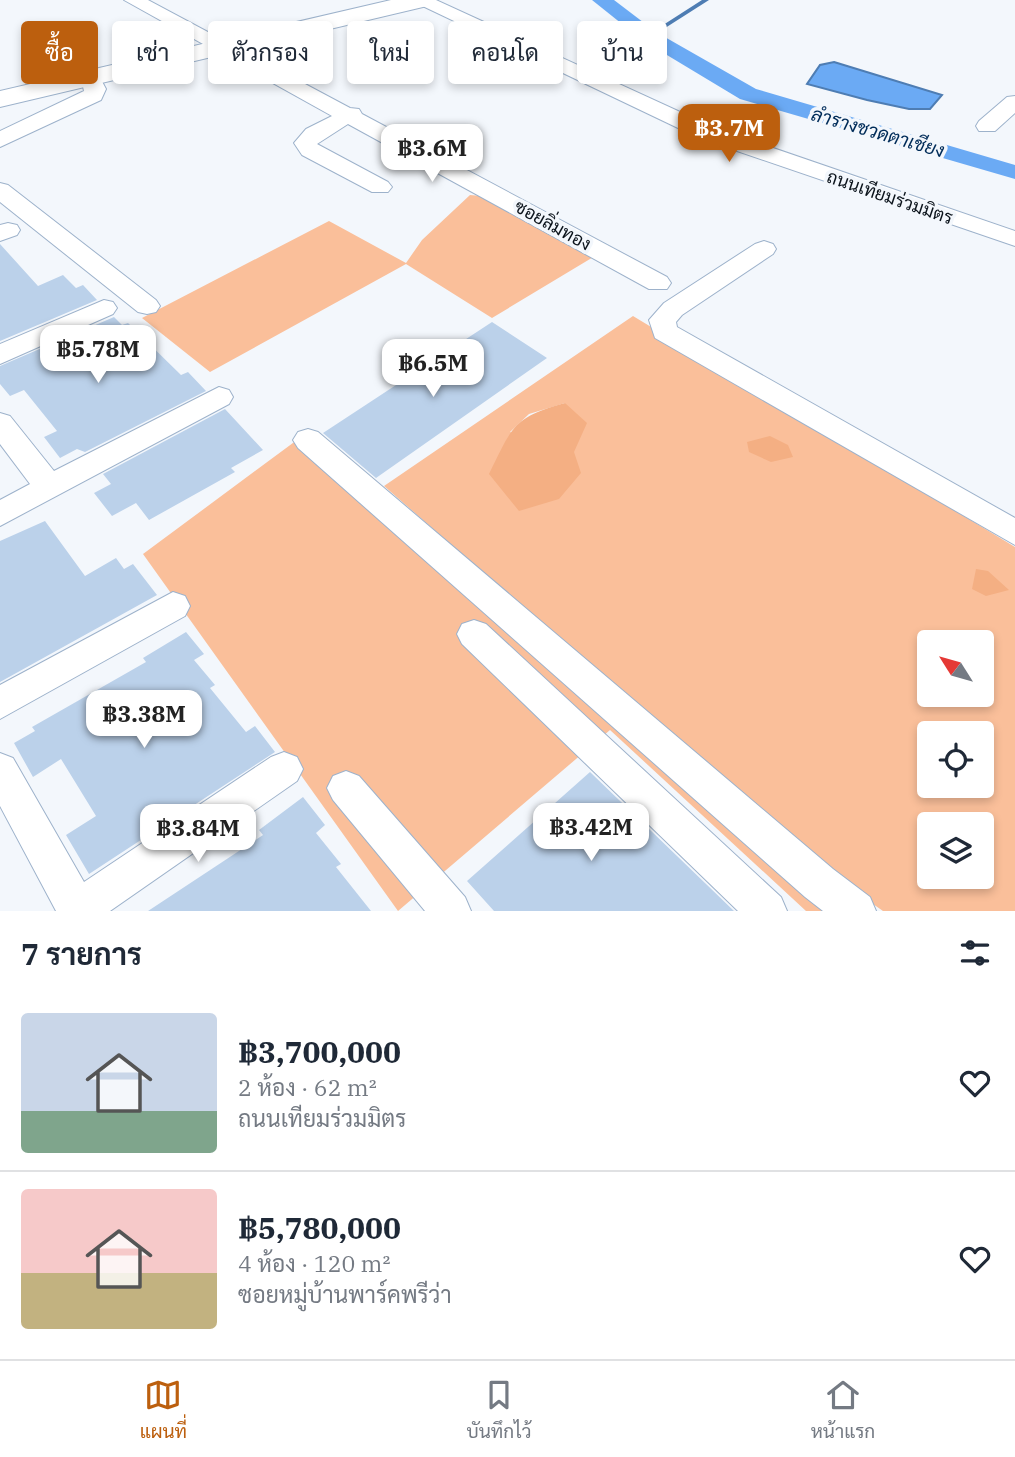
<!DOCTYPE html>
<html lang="th">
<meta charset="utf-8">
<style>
body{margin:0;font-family:"IBM Plex Serif",Sarabun,serif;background:#f2f2f3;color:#1f2937;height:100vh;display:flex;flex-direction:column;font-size:26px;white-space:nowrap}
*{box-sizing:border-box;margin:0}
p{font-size:23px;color:#747a83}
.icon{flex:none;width:38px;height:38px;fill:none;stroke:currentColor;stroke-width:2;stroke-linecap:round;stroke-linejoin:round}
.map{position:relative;height:911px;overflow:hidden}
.panel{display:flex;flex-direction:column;background:#fff;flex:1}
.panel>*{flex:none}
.banner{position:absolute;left:21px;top:21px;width:973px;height:63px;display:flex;gap:14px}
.needle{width:46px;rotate:307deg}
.fabs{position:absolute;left:917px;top:630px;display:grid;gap:14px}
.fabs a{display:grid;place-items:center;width:77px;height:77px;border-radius:7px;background:#fff;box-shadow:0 4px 10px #0003;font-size:35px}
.price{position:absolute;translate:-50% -60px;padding:0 16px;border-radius:14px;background:#fff;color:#222;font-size:23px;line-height:46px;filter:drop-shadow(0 2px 4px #0008)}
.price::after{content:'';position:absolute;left:50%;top:42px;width:21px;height:16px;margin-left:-10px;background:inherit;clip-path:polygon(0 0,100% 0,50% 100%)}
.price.selected{background:#bc5f0e;color:#fff}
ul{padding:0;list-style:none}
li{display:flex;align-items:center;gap:21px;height:175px;padding:0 21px}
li+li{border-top:2px solid #e0e1e3}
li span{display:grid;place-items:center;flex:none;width:196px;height:140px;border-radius:7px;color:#555}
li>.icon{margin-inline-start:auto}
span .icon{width:84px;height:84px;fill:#fffc;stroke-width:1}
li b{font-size:30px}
h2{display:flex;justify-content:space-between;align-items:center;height:84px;padding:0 21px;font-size:30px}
.chip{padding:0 24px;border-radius:7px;background:#fff;box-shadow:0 4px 10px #0003;font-size:24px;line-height:63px}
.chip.selected{background:#bc5f0e;color:#fff}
.tabs{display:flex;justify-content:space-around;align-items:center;height:98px;border-top:2px solid #e0e1e3;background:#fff;font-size:19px;color:#747a83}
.tabs a{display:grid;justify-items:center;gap:4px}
.tabs .selected{color:#bc5f0e}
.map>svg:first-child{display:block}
.green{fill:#fabf9a;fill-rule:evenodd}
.forest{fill:#f4af83}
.water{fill:#6baaf4;stroke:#4e7db3;stroke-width:2}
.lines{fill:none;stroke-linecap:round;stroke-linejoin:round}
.stream{fill:#4e7db3;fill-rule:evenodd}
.canal{fill:#6baaf4;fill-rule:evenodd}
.building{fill:#bbd1ea}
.minor-casing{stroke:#9db2cb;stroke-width:2}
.major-casing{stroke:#9db2cb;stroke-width:2}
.minor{fill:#fff;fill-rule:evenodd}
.major{fill:#fff;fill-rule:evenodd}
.labels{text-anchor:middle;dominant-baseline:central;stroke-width:7;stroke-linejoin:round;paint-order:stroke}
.far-street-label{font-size:18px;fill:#0b131b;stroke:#f3f7fc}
.far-water-label{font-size:19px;font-style:italic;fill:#002c59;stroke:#f3f7fc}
</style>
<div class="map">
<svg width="1015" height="911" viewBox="0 0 1015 911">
<rect width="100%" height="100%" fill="#f3f7fc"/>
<path class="green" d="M470 195 492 197 595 256 492 318 406 264 210 372 142 318 329 221 406 263 422 240Z
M633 316 1015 547V911H883L820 867 384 486ZM565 403 574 452 510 432 529 414ZM929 642H982V695H929ZM929 733H982V786H929ZM929 824H982V877H929Z
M297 440 847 911H806L610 730 398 911 143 554Z"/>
<path class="forest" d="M565 403 587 423 574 452 581 473 559 499 519 511 489 474C513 426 512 418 565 403Z
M770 436 788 445 793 457 771 462 749 452 747 442Z
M976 569 988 571 1009 590 986 596 972 589Z"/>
<path class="water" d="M834 62 942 95 930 109H909L867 100 807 84 820 65Z"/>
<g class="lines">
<path class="stream" d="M702 0H709L651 37 646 36Z"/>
<path class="canal" d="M592 0H614L656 32 756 89 1015 165V179L740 99 642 40Z"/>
</g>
<path class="building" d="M0 244 38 286 63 275 76 288 83 285 97 300 0 341Z
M114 317 122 325 128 323 181 375 188 372 206 391 85 452 77 449 60 458 44 437 57 431 24 390 10 396 0 384V366Z
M492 322 547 358 376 478 323 433Z
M225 409 263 450 231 468 235 472 149 520 136 503 112 516 94 493 111 484 103 474Z
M45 521 85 576 116 558 124 569 133 564 157 595 0 682V541Z
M186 632 204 654 194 660 215 685 210 688 246 732 255 726 275 752 89 874 66 835 96 816 61 759 33 777 14 743 35 731 32 727 146 662 143 658Z
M590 772 734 911H494L467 881Z
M303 797 325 825 316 833 341 864 336 867 371 911H148L263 835 259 830Z"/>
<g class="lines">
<defs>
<path id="minor" d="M124 0H148L350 108 359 109 362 114 667 277 671 283 667 289H649L348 124 317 144 388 182 392 187 388 192H372L302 155 294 143 306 129 332 116Z
M410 0H436L715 128 1015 231V246L699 138Z
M91 72 98 74 106 89 101 100 0 147V131L84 91 81 78Z
M1015 96V113L995 131H979L976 126 979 121 1007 97Z
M0 183 8 185 156 300 160 306 156 312 147 314 138 312 0 202Z
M8 223 17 225 20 230 17 235 0 241V225Z
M764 241 773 244 776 249 773 254 682 315 676 322 677 327 1015 518V545L655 338 649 320 664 303 755 244Z
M104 300 113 302 117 308 113 314 0 364V344Z
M219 387 229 390 233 397 229 404 0 526V500L30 484 0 444V413L10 416 54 471Z
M308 429 318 432 833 869 870 897 876 911H823L805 897 298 448 293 440 298 432Z
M173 592 185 596 190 606 185 616 0 719V685Z
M474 620 486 624 781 897 787 911H738L462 644 457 634 462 624Z
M284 752 297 757 303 769 297 781 110 911H56L0 806V753L13 758 84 882 271 757Z
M346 771 359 776 465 897 471 911H425L333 800 327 788 333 776Z"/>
<path id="major" d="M391 0H435L432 5 423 7 0 107V91Z"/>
</defs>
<use href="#minor" class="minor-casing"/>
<use href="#major" class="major-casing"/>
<use href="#minor" class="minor"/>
<use href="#major" class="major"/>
</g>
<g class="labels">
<g class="far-street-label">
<text transform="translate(890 197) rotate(19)">ถนนเทียมร่วมมิตร</text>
<text transform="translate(553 225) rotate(29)">ซอยลิ่มทอง</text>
</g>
<g class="far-water-label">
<text transform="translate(878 132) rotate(16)">ลำรางชวดตาเชียง</text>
</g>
</g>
</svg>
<div class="fabs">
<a><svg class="needle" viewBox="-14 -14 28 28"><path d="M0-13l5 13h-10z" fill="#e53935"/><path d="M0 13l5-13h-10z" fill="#747a83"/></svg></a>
<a><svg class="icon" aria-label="locate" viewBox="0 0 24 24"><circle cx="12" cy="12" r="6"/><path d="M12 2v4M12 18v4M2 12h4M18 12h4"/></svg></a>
<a><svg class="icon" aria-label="layers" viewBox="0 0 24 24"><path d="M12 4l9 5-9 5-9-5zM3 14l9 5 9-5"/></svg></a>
</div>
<b class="price selected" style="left:729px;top:164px">฿3.7M</b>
<b class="price" style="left:432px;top:184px">฿3.6M</b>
<b class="price" style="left:98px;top:385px">฿5.78M</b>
<b class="price" style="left:433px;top:399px">฿6.5M</b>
<b class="price" style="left:144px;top:750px">฿3.38M</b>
<b class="price" style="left:591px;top:863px">฿3.42M</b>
<b class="price" style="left:198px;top:864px">฿3.84M</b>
<div class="banner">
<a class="chip selected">ซื้อ</a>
<a class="chip">เช่า</a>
<a class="chip">ตัวกรอง</a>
<a class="chip">ใหม่</a>
<a class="chip">คอนโด</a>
<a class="chip">บ้าน</a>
</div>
</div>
<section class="panel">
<h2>7 รายการ<svg class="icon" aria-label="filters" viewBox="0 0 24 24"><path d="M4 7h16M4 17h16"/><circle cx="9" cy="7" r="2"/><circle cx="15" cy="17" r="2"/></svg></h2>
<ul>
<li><span style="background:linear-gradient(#c9d6e8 70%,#7fa58c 0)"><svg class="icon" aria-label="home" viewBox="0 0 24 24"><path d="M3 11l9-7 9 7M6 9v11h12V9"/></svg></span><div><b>฿3,700,000</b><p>2 ห้อง · 62 m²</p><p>ถนนเทียมร่วมมิตร</p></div><svg class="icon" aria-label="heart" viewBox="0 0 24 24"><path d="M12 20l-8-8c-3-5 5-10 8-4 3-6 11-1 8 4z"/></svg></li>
<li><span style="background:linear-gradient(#f6c9c9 60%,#c2b280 0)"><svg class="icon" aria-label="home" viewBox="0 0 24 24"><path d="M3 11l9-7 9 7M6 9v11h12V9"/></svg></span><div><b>฿5,780,000</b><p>4 ห้อง · 120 m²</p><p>ซอยหมู่บ้านพาร์คพรีว่า</p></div><svg class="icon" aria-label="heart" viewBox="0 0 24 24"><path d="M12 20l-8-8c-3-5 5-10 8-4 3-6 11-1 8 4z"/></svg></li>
</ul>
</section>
<nav class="tabs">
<a class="selected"><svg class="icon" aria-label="map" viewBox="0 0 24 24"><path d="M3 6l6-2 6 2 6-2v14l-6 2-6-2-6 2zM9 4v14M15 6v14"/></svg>แผนที่</a>
<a><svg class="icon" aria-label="saved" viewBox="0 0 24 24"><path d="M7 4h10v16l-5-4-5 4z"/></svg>บันทึกไว้</a>
<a><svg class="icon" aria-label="home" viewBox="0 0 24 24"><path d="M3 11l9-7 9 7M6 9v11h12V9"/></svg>หน้าแรก</a>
</nav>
